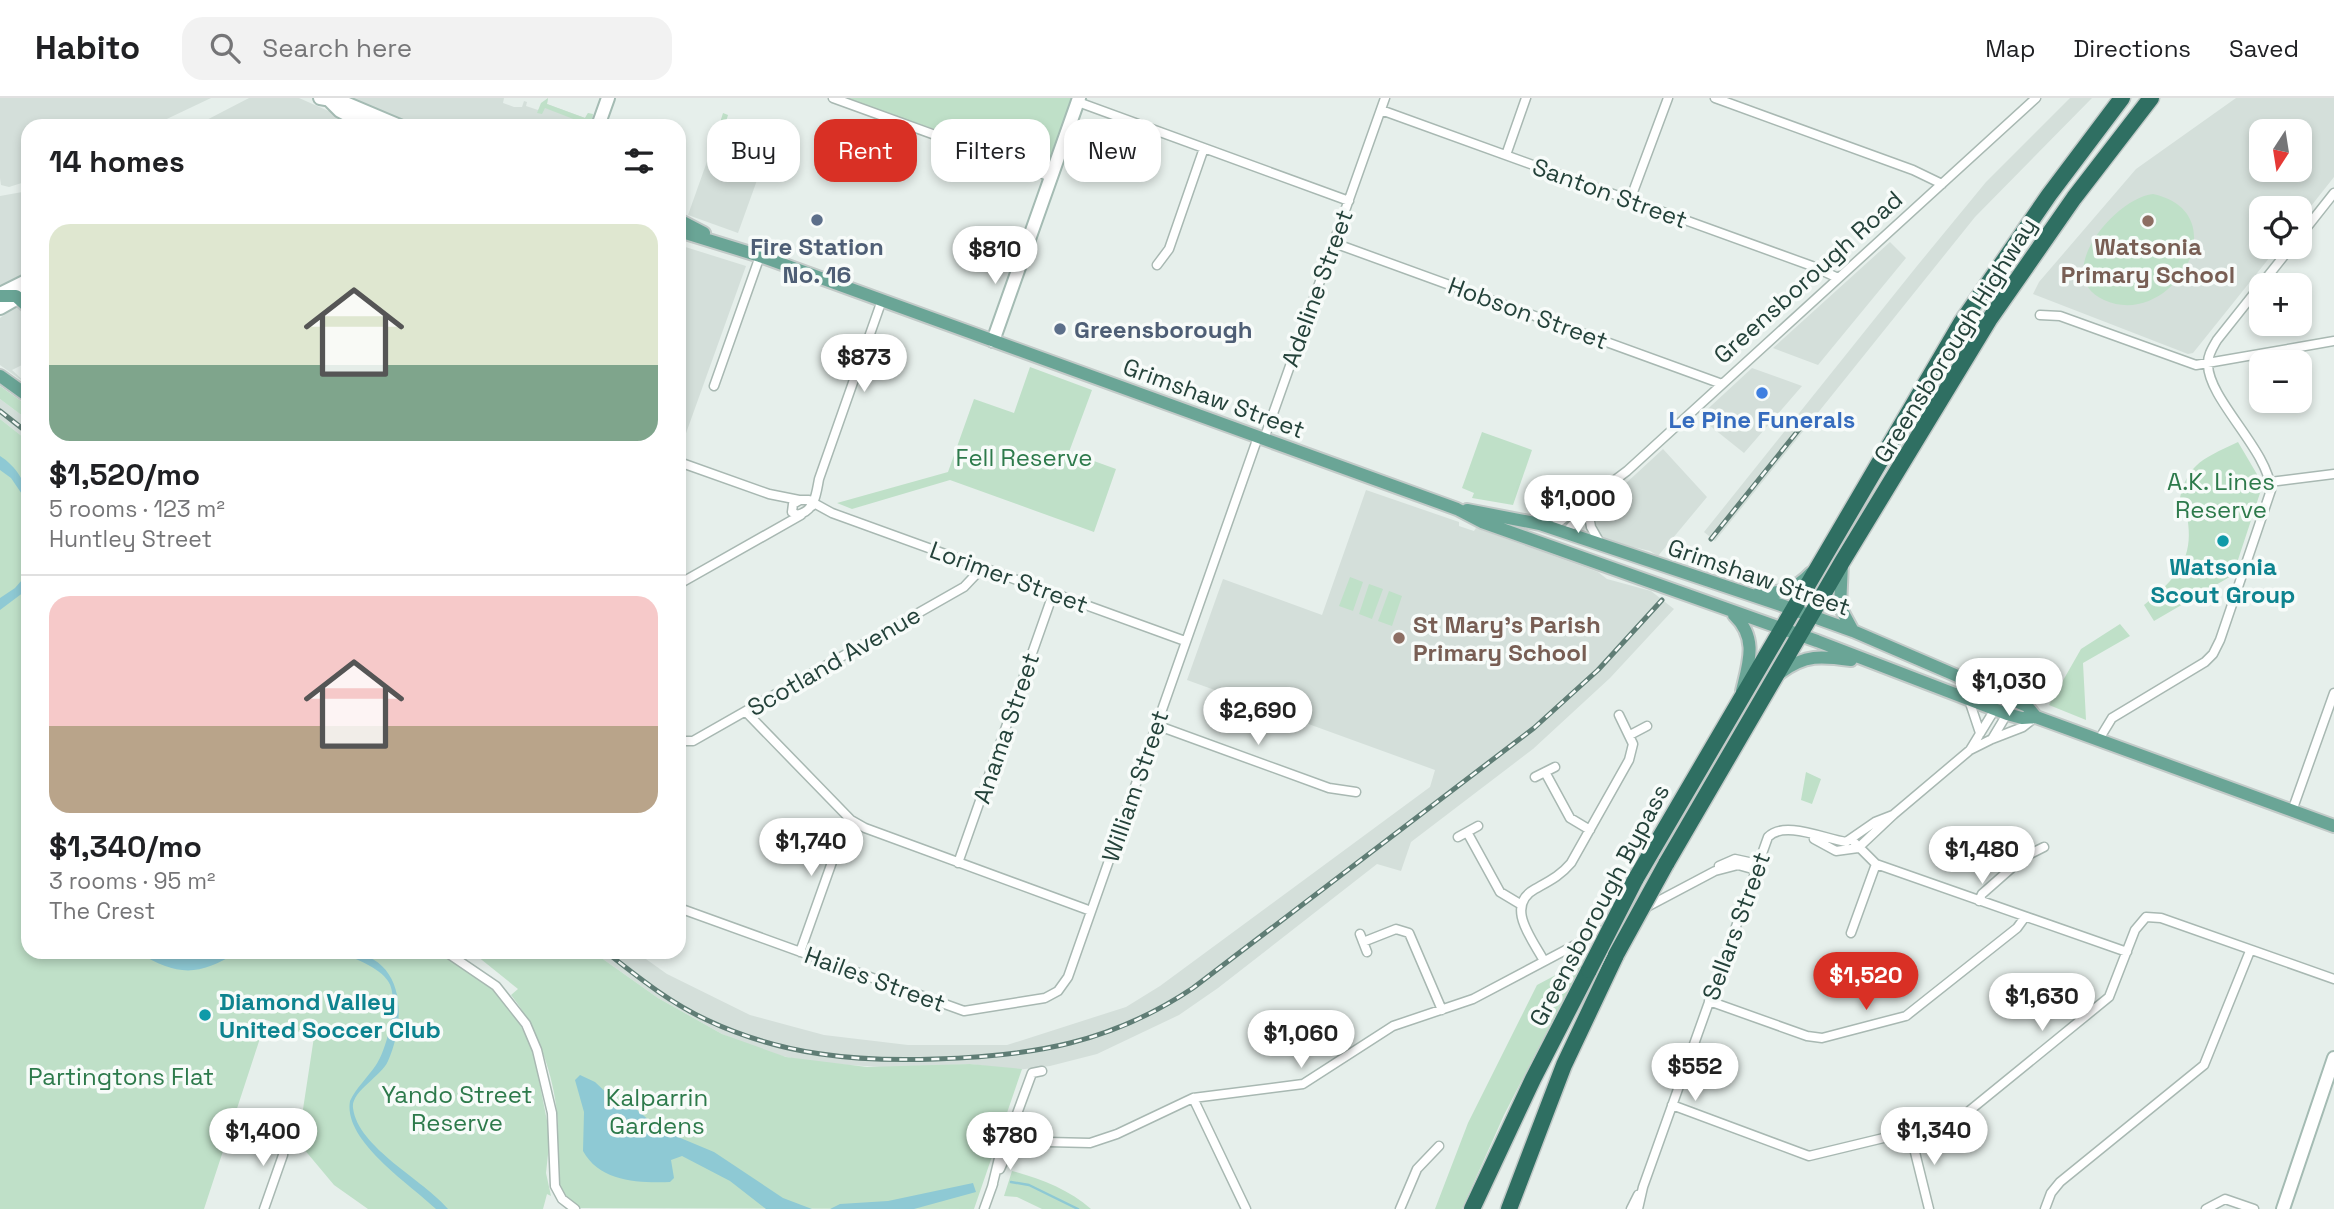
<!DOCTYPE html>
<meta charset="utf-8">
<style>
body{margin:0;font-family:"Space Grotesk",sans-serif;background:#f2f2f2;color:#202124;height:100vh;display:flex;flex-direction:column;font-size:26px;white-space:nowrap}
*{box-sizing:border-box;margin:0}
p{font-size:23px;color:#757577}
.icon{flex:none;width:38px;height:38px;fill:none;stroke:currentColor;stroke-width:2;stroke-linecap:round;stroke-linejoin:round}
.map{position:relative;flex:1;overflow:hidden}
.sheet{position:absolute;left:21px;top:21px;width:665px;height:840px;display:flex;flex-direction:column;background:#fff;border-radius:21px;box-shadow:0 4px 10px #0003}
.sheet>*{flex:none}
.hud{position:absolute;left:707px;top:21px;width:665px;height:63px;display:flex;gap:14px}
.needle{width:46px;rotate:192deg}
.controls{position:absolute;left:2249px;top:21px;display:grid;gap:14px}
.controls a{display:grid;place-items:center;width:63px;height:63px;border-radius:14px;background:#fff;box-shadow:0 4px 10px #0003;font-size:35px}
.price{position:absolute;translate:-50% -60px;padding:0 16px;border-radius:24px;background:#fff;color:#222;font-size:23px;line-height:46px;filter:drop-shadow(0 2px 4px #0008)}
.price::after{content:'';position:absolute;left:50%;top:42px;width:21px;height:16px;margin-left:-10px;background:inherit;clip-path:polygon(0 0,100% 0,50% 100%)}
.price.selected{background:#d93025;color:#fff}
ul{padding:0;list-style:none}
li{display:grid;align-content:center;gap:14px;height:371px;padding:0 28px}
li+li{border-top:2px solid #e0e0e0}
li span{display:grid;place-items:center;height:217px;border-radius:21px;color:#555}
li>.icon{margin-inline-start:auto}
span .icon{width:126px;height:126px;fill:#fffc;stroke-width:1}
li b{font-size:30px}
h2{display:flex;justify-content:space-between;align-items:center;height:84px;padding:0 28px;font-size:30px}
.tag{padding:0 24px;border-radius:21px;background:#fff;box-shadow:0 4px 10px #0003;font-size:24px;line-height:63px}
.tag.selected{background:#d93025;color:#fff}
header{display:flex;align-items:center;gap:42px;box-sizing:border-box;height:98px;padding:0 35px;background:#fff;border-bottom:2px solid #e0e0e0}
header strong{font-size:33px}
nav{display:flex;gap:38px;margin-inline-start:auto;font-size:24px}
.search{width:490px;height:63px;background:#f2f2f2;display:flex;align-items:center;gap:18px;box-sizing:border-box;padding:0 24px;border-radius:21px;color:#757577;font-size:26px}
.map>svg:first-child{display:block}
.built{fill:#d4dfda;fill-rule:evenodd}
.green{fill:#bfe0c8}
.water{fill:#8ec9d4}
.lines{fill:none;stroke-linecap:round;stroke-linejoin:round}
.stream{stroke:#8ec9d4;stroke-width:2.5}
.street-casing{stroke:#a8b8b2;stroke-width:11}
.secondary-casing{stroke:#a4bbb3;stroke-width:16}
.primary-casing{stroke:#c2cac8;stroke-width:16}
.highway-casing{stroke:#c2cac8;stroke-width:19}
.street{stroke:#fff;stroke-width:8}
.secondary{stroke:#fff;stroke-width:12}
.primary{stroke:#6aa596;stroke-width:12}
.highway{stroke:#2f6f62;stroke-width:16}
.rail-casing{stroke:#5f7d75;stroke-width:5}
.rail{stroke:#f7fbf9;stroke-width:2.5;stroke-dasharray:8;stroke-linecap:butt}
.highway-bridge-casing{stroke:#c2cac8;stroke-width:19;stroke-linecap:butt}
.highway-bridge{stroke:#2f6f62;stroke-width:16}
.service-dot{fill:#5c6f8a;stroke:#f7fbf9;stroke-width:2.5}
.education-dot{fill:#8d6e63;stroke:#f7fbf9;stroke-width:2.5}
.shop-dot{fill:#3f7fe0;stroke:#f7fbf9;stroke-width:2.5}
.culture-dot{fill:#0f9aa8;stroke:#f7fbf9;stroke-width:2.5}
.labels{text-anchor:middle;dominant-baseline:central;stroke-width:7;stroke-linejoin:round;paint-order:stroke}
.street-label{font-size:24px;fill:#24423a;stroke:#f7fbf9}
.service-label{font-size:24px;font-weight:bold;fill:#4e5e75;stroke:#f7fbf9}
.education-label{font-size:24px;font-weight:bold;fill:#785e54;stroke:#f7fbf9}
.shop-label{font-size:24px;font-weight:bold;fill:#366cbe;stroke:#f7fbf9}
.park-label{font-size:24px;fill:#2d7a4b;stroke:#f7fbf9}
.culture-label{font-size:24px;font-weight:bold;fill:#0d838f;stroke:#f7fbf9}
</style>
<header>
<strong>Habito</strong>
<div class="search"><svg class="icon" aria-label="search" viewBox="0 0 24 24"><circle cx="10" cy="10" r="6"/><path d="M15 15l6 6"/></svg>Search here</div>
<nav><a>Map</a><a>Directions</a><a>Saved</a></nav>
</header>
<div class="map">
<svg width="2334" height="1111" viewBox="0 0 2334 1111">
<rect width="100%" height="100%" fill="#e6efeb"/>
<path class="built" d="M0 0H211L152 28H28V83L9 89 1 87 0 80Z
M249 0H299L333 15 339 19 340 28H195Z
M348 0H504L503 5 514 9H522L524 3 527 4 526 8 538 12 548 0 547 6 585 20 588 15 594 18 590 28H413Z
M2070 0H2092L1975 119 1715 443 1704 434 1917 168 1986 84Z
M2236 0H2334V79L2300 122V110H2261V149H2278L2193 255 2188 256 2033 196 2039 184 2136 71ZM2261 33H2300V72H2261Z
M715 41 765 60 738 135 688 117Z
M28 93V178L0 191V98Z
M1890 144 1906 160 1818 267 1773 250Z
M679 147 746 168 680 352H679Z
M15 209 21 210 28 218V264L12 272 28 287 0 267V220Z
M1752 270 1802 288 1744 355 1699 319Z
M0 301 28 322V343L0 321Z
M1663 351 1707 399 1658 458 1650 453 1603 442 1595 430 1598 411Z
M1366 392 1459 424V428L1474 433 1476 430 1598 474 1607 481 1651 493 1674 511 1610 580 1533 651 1411 744 1401 773 1377 766 1218 890 1179 917 1097 956 1050 968 1015 972 970 966 897 970 815 965 768 955 722 936 658 900 593 854H636L667 876 750 917 824 937 908 947H1007L1126 909 1160 888 1430 689 1435 672 1187 582 1223 481 1322 517Z"/>
<path class="green" d="M548 0 547 6 585 20 588 15 593 16 590 28H574L576 22 545 10 542 16 537 15 541 5Z
M846 0H1074L1049 67 1044 70Z
M723 15 728 17 724 30 738 35 734 46 747 50 757 25 769 29 771 25 777 27 765 60 715 41Z
M2153 96C2240 115 2172 233 2104 202 2049 177 2117 99 2153 96Z
M1030 269 1092 292 1069 354 1116 371 1094 434 950 382 852 411 837 405 948 374 974 301 1014 315Z
M0 288 28 308V322L0 301Z
M0 321 28 343V854H179L187 868 194 866 188 854H437L486 885 513 913 533 952 550 1038 546 1075 551 1098 547 1096 543 1111H368L334 1087 298 1044 314 939 266 922 204 1111H0Z
M1482 334 1532 352 1513 407 1472 400 1474 395 1462 390Z
M2238 344 2258 378 2261 392 2233 477 2154 523 2144 507C2176 480 2195 462 2187 418L2178 412C2184 367 2200 362 2238 344Z
M1350 479 1363 484 1353 513 1339 508Z
M1369 486 1383 491 1372 521 1359 516Z
M1389 493 1402 498 1392 528 1378 523Z
M2120 526 2130 538 2083 565 2086 622 2049 607 2081 551Z
M1806 674 1821 681 1812 706 1801 702Z
M472 854H593L658 900 722 936 786 959 867 969 970 966 1022 971 974 1111 580 1110C572 1106 563 1102 560 1093 553 1071 559 1050 558 1028 556 983 539 932 511 897L518 891Z
M1584 862 1504 1017 1462 1111H1435L1468 1025 1537 887Z
M1012 1073C1039 1080 1070 1092 1091 1111H1042L1017 1099 1004 1098Z"/>
<path class="water" d="M0 358C16 368 28 386 28 405L11 380 0 372Z
M28 475V491L0 512V500L15 490Z
M137 854H159L174 859 201 854H238C197 879 178 878 137 854Z
M342 854C404 854 408 918 388 963 381 979 351 993 353 1010 358 1050 424 1082 448 1111H436C410 1086 343 1043 350 1003 356 990 368 979 376 967 387 951 400 900 388 883 379 869 356 862 342 854Z
M580 977 595 984 614 1002 628 1004 659 1031 714 1054 783 1100 812 1111H766L730 1083 682 1058 671 1062 674 1080 670 1084C639 1085 600 1084 583 1053L584 1014 575 982Z
M973 1085 976 1094 914 1111H830L840 1106 888 1103Z"/>
<g class="lines">
<path class="stream" d="M1011 1084 1029 1087 1078 1111"/>
<defs>
<path id="street" d="M833 0 1051 79
M1715 0 1913 72 1942 86
M1078 4 1349 103
M1381 12 1812 168 1838 180
M1506 57 1526 0
M1630 102 1668 0
M2300 138 2334 95
M1334 145 1722 286
M1157 167 1169 151 1204 50
M2040 217 2060 218 2196 267 2334 243
M714 288 760 158
M1264 341 1385 0
M679 364 769 396 799 402
M2270 384 2334 376
M812 404 832 415 1185 543
M812 408 809 402H800L793 406 792 414 797 417C815 413 816 397 819 381L882 202
M1588 412 1591 429 1600 445
M1551 430 1627 373 2036 0
M1565 435 1603 394
M679 486 801 417
M1969 602 1980 635
M746 614 851 722 865 730 1091 813
M1156 627 1329 690 1356 694
M1630 637 1647 628
M1992 641 2023 629 2033 621
M679 643H693L964 489 982 470
M2098 643 2112 620 2205 564 2213 556 2220 542 2271 392C2268 352 2209 302 2208 267 2207 258 2213 249 2217 242L2291 149
M1970 652 1995 611
M1545 674 1570 720 1590 732
M1535 679 1555 669
M2292 713 2334 595
M1467 734 1500 794 1520 806
M1458 739 1478 728
M1814 741 1836 753 1858 750 1893 717 1970 652 1992 641 2007 616
M1852 742 1876 766 2127 854
M958 765 1053 496
M1719 768 1735 761 1758 766
M1979 803 1982 796 2024 759 2044 749
M679 810 964 913 1045 900 1058 893 1068 879 1258 339
M1851 835 1876 766
M1360 836 1367 854
M1363 844 1396 831 1409 835 1442 912
M446 854 496 888 526 926 537 952 552 1015 555 1088 562 1101 575 1111
M800 854 842 736 851 722
M1544 863C1533 842 1504 808 1535 791 1549 783 1560 778 1571 765L1629 662 1633 646 1619 617
M1709 903 1807 938 1822 940 1906 918 2017 830 2025 819
M1193 1000 1246 1111
M1672 1007 1809 1058 1958 1022 2109 899 2135 832 2146 819 2161 820 2334 881
M1011 1032 1032 975 1042 973
M1910 1034 1929 1111
M1000 1071 1008 1053 1016 1047 1013 1027
M992 1089 1001 1052 1010 1043 1090 1045 1117 1036 1193 1000 1303 986 1393 928 1473 901 1715 773 1738 767 1756 772
M264 1111 283 1057 286 1033
M984 1111 993 1086
M1400 1111 1417 1071 1439 1048
M1631 1111 1638 1097
M1638 1111 1643 1089 1768 739C1784 722 1825 741 1846 744L1875 724 1893 717
M2045 1111 2051 1095 2060 1084 2204 967 2250 853
M2206 1111 2225 1101 2254 1111"/>
<path id="secondary" d="M320 0 343 4 400 28
M330 3 340 13 369 28
M598 28 608 0
M0 196 28 182
M0 210 28 194
M993 243 1079 0
M2283 1111 2334 960"/>
<path id="primary" d="M679 122 704 135
M679 133 760 158 1457 411 1482 424 1817 543 2007 616 2022 620 2036 619 2334 728
M0 198H16L28 209
M0 278 28 298
M1467 412 1540 426 1781 507 1853 533 2027 608 2036 619
M1842 465 1840 509 1853 533
M1759 495C1781 496 1796 491 1811 475
M1734 517C1758 540 1749 564 1742 593
M1780 575C1805 556 1822 558 1851 562"/>
<path id="highway" d="M1666 766 1842 464 1989 222 2074 100 2151 0
M1635 782 1961 225 2049 97 2122 0
M1472 1111 1533 981 1589 872
M1509 1111 1564 967 1616 857"/>
</defs>
<use href="#street" class="street-casing"/>
<use href="#secondary" class="secondary-casing"/>
<use href="#primary" class="primary-casing"/>
<use href="#highway" class="highway-casing"/>
<use href="#street" class="street"/>
<use href="#secondary" class="secondary"/>
<use href="#primary" class="primary"/>
<use href="#highway" class="highway"/>
<defs>
<path id="rail" d="M0 313 28 335
M1711 441 1805 324
M606 854C638 879 670 905 707 922 781 957 856 964 936 961 1033 958 1111 945 1193 890L1534 630 1598 572 1662 502"/>
</defs>
<use href="#rail" class="rail-casing"/>
<use href="#rail" class="rail"/>
<defs>
<path id="highway-bridge" d="M1616 857 1666 766
M1589 872 1635 782"/>
</defs>
<use href="#highway-bridge" class="highway-bridge-casing"/>
<use href="#highway-bridge" class="highway-bridge"/>
</g>
<g class="service-dot">
<circle cx="817" cy="122" r="7"/>
<circle cx="1060" cy="231" r="7"/>
</g>
<g class="education-dot">
<circle cx="2148" cy="123" r="7"/>
<circle cx="1399" cy="540" r="7"/>
</g>
<circle class="shop-dot" cx="1762" cy="295" r="7"/>
<g class="culture-dot">
<circle cx="2223" cy="443" r="7"/>
<circle cx="205" cy="917" r="7"/>
</g>
<g class="labels">
<g class="street-label">
<text transform="translate(1610 95) rotate(20)">Santon Street</text>
<text transform="translate(1808 179) rotate(-42)">Greensborough Road</text>
<text transform="translate(1317 190) rotate(-70)">Adeline Street</text>
<text transform="translate(1528 215) rotate(20)">Hobson Street</text>
<text transform="translate(1955 242) rotate(-58)">Greensborough Highway</text>
<text transform="translate(1214 300) rotate(20)">Grimshaw Street</text>
<text transform="translate(1009 479) rotate(20)">Lorimer Street</text>
<text transform="translate(1759 479) rotate(19)">Grimshaw Street</text>
<text transform="translate(834 563) rotate(-30)">Scotland Avenue</text>
<text transform="translate(1006 630) rotate(-71)">Anama Street</text>
<text transform="translate(1135 688) rotate(-71)">William Street</text>
<text transform="translate(1599 807) rotate(-62)">Greensborough Bypass</text>
<text transform="translate(1736 828) rotate(-70)">Sellars Street</text>
<text transform="translate(875 881) rotate(20)">Hailes Street</text>
</g>
<g class="service-label">
<text x="817" y="148">Fire Station<tspan x="817" dy="28">No. 16</tspan></text>
<text x="1074" y="231" text-anchor="start">Greensborough</text>
</g>
<g class="education-label">
<text x="2148" y="148">Watsonia<tspan x="2148" dy="28">Primary School</tspan></text>
<text x="1413" y="526" text-anchor="start">St Mary's Parish<tspan x="1413" dy="28">Primary School</tspan></text>
</g>
<g class="shop-label">
<text x="1762" y="321">Le Pine Funerals</text>
</g>
<g class="park-label">
<text x="1024" y="359">Fell Reserve</text>
<text x="2221" y="383">A.K. Lines<tspan x="2221" dy="28">Reserve</tspan></text>
<text x="121" y="978">Partingtons Flat</text>
<text x="457" y="996">Yando Street<tspan x="457" dy="28">Reserve</tspan></text>
<text x="657" y="999">Kalparrin<tspan x="657" dy="28">Gardens</tspan></text>
</g>
<g class="culture-label">
<text x="2223" y="468">Watsonia<tspan x="2223" dy="28">Scout Group</tspan></text>
<text x="219" y="903" text-anchor="start">Diamond Valley<tspan x="219" dy="28">United Soccer Club</tspan></text>
</g>
</g>
</svg>
<div class="controls">
<a><svg class="needle" viewBox="-14 -14 28 28"><path d="M0-13l5 13h-10z" fill="#e53935"/><path d="M0 13l5-13h-10z" fill="#757577"/></svg></a>
<a><svg class="icon" aria-label="locate" viewBox="0 0 24 24"><circle cx="12" cy="12" r="6"/><path d="M12 2v4M12 18v4M2 12h4M18 12h4"/></svg></a>
<a>+</a>
<a>−</a>
</div>
<b class="price" style="left:995px;top:188px">$810</b>
<b class="price" style="left:864px;top:296px">$873</b>
<b class="price" style="left:1578px;top:437px">$1,000</b>
<b class="price" style="left:2009px;top:620px">$1,030</b>
<b class="price" style="left:1258px;top:649px">$2,690</b>
<b class="price" style="left:811px;top:780px">$1,740</b>
<b class="price" style="left:1982px;top:788px">$1,480</b>
<b class="price selected" style="left:1866px;top:914px">$1,520</b>
<b class="price" style="left:2042px;top:935px">$1,630</b>
<b class="price" style="left:1301px;top:972px">$1,060</b>
<b class="price" style="left:1695px;top:1005px">$552</b>
<b class="price" style="left:1934px;top:1069px">$1,340</b>
<b class="price" style="left:263px;top:1070px">$1,400</b>
<b class="price" style="left:1010px;top:1074px">$780</b>
<div class="hud">
<a class="tag">Buy</a>
<a class="tag selected">Rent</a>
<a class="tag">Filters</a>
<a class="tag">New</a>
</div>
<section class="sheet">
<h2>14 homes<svg class="icon" aria-label="filters" viewBox="0 0 24 24"><path d="M4 7h16M4 17h16"/><circle cx="9" cy="7" r="2"/><circle cx="15" cy="17" r="2"/></svg></h2>
<ul>
<li><span style="background:linear-gradient(#dfe7d0 65%,#7fa58c 0)"><svg class="icon" aria-label="home" viewBox="0 0 24 24"><path d="M3 11l9-7 9 7M6 9v11h12V9"/></svg></span><div><b>$1,520/mo</b><p>5 rooms · 123 m²</p><p>Huntley Street</p></div></li>
<li><span style="background:linear-gradient(#f6c9c9 60%,#b9a48a 0)"><svg class="icon" aria-label="home" viewBox="0 0 24 24"><path d="M3 11l9-7 9 7M6 9v11h12V9"/></svg></span><div><b>$1,340/mo</b><p>3 rooms · 95 m²</p><p>The Crest</p></div></li>
</ul>
</section>
</div>
